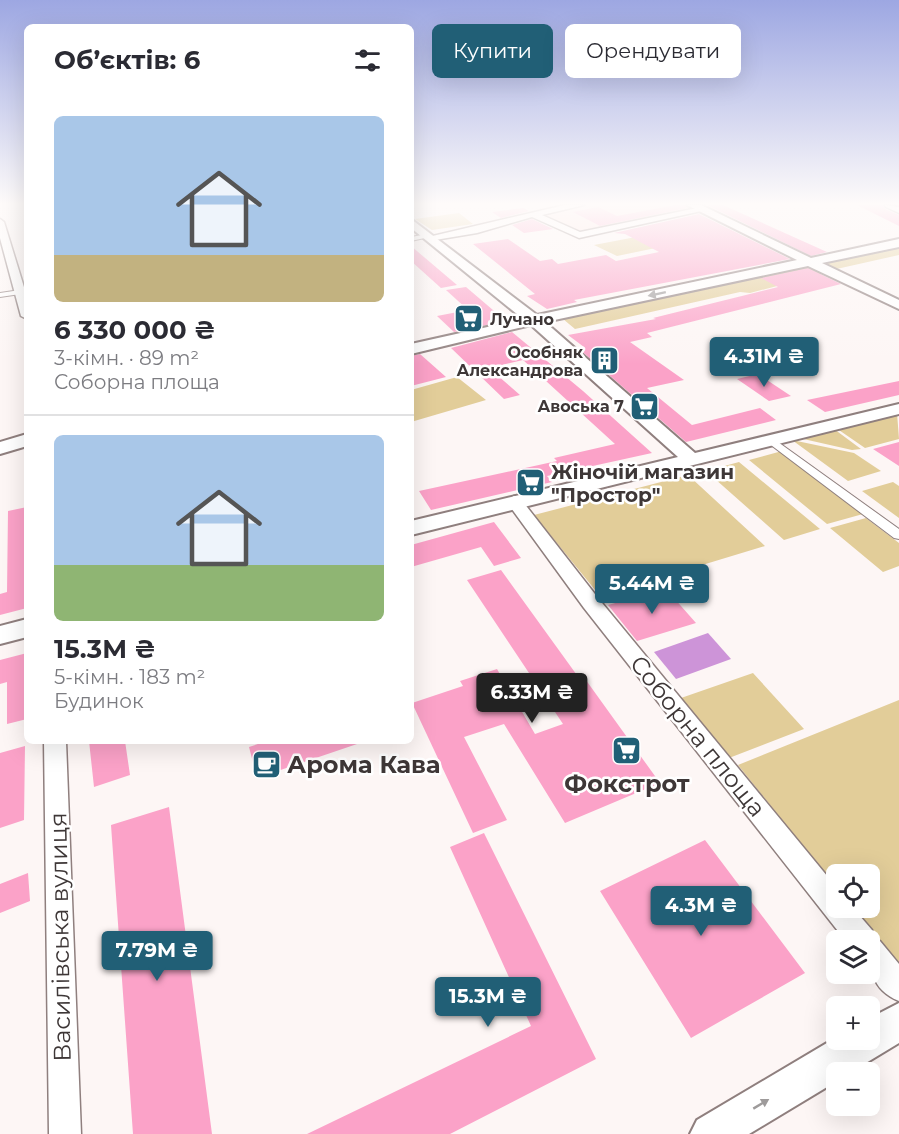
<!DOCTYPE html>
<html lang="uk">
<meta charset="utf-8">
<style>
body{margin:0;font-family:Montserrat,sans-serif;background:#f2f2f3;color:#2b2b33;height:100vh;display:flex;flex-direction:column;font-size:22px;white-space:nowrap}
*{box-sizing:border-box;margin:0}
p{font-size:20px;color:#7c7c81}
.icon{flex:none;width:33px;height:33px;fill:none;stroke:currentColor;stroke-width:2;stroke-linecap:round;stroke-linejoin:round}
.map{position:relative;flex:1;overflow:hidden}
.details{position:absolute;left:24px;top:24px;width:390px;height:720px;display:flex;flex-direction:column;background:#fff;border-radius:9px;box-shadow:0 6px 24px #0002}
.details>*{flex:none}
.guide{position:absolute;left:432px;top:24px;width:376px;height:54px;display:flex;gap:12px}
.tools{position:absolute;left:826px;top:864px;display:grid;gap:12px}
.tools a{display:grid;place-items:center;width:54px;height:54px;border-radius:9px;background:#fff;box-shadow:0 6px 24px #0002;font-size:30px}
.price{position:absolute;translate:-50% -51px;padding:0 14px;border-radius:6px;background:#215f76;color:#fff;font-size:20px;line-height:39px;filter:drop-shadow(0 2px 3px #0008)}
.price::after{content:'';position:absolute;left:50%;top:36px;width:18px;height:14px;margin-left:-9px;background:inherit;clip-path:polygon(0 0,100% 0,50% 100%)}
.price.selected{background:#222;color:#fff}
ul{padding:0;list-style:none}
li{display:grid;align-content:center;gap:12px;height:318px;padding:0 30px}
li+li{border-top:2px solid #e1e1e2}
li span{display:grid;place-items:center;height:186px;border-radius:9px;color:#555}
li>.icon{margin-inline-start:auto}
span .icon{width:108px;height:108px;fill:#fffc;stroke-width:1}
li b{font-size:26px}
h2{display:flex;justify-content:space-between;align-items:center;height:72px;padding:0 30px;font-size:26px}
.chip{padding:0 21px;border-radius:9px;background:#fff;box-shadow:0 6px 24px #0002;font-size:21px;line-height:54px}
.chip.selected{background:#215f76;color:#fff}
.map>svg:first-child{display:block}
.built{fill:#fee4e1}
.green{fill:#e2cd99}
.water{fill:#cd94d8}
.building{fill:#fba2c8}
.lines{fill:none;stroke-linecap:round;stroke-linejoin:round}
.pedestrian-casing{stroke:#8f7f7e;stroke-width:2}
.minor-casing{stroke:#8f7f7e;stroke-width:3}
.tertiary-casing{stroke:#8f7f7e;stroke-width:4}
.pedestrian{fill:#fff;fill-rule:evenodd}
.minor{fill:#fff;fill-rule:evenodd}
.tertiary{fill:#fff;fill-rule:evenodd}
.oneway{fill:#9e9b9b}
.labels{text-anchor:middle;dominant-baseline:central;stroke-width:5;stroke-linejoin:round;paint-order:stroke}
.far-poi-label{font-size:16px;font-weight:bold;fill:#3e3737;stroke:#fff;text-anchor:end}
.poi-label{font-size:20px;font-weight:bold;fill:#3e3737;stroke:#fff;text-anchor:start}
.near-street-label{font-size:24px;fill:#3e3737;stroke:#fff}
.near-poi-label{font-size:24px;font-weight:bold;fill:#3e3737;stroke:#fff;text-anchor:start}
</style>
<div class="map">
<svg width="899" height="1134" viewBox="0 0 899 1134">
<rect width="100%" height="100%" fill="#fdf6f5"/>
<path class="built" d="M583 205H687L698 210 579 234 535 214Z"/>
<path class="green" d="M459 213 473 224 432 230 415 219Z
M688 227 709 237 617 256 594 245Z
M899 245V255L832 270 816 263Z
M811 264 850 283 846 284 823 274 750 293 740 292 575 329 563 319 553 321 550 319Z
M457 377 486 400 411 422V390Z
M897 413 899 439 865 448 836 428Z
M834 429 861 449 852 450 799 438Z
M792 440 854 453 881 471 848 481Z
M782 451 863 514 827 524 749 460Z
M739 462 820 529 784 540 706 471Z
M688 475 765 546 600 596 534 515Z
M893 482 899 486V518L862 491Z
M866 518 899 543V566L883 572 830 528Z
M753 673 804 729 729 758 681 698Z
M899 700V966L852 908H870V874H837V889L738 765Z"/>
<path class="water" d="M708 633 731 659 676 679 654 652Z"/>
<path class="building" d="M676 205H685L687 208 600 226 573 212 598 207 617 216Z
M707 205H723L827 252 811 256Z
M857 205H883L885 209 899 215V226Z
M523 208 529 211 501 218 492 212Z
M699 214 790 259 574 300 577 302 547 309 527 296 535 294 473 244 508 239 540 261 552 259 558 264 606 255 616 261 659 252 625 234 614 233Z
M532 219 553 229 524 233 512 225Z
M411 246 457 285 441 288 411 261Z
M808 268 841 284 647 333 652 337 630 342 684 380 647 388 692 425 760 408 776 420 686 442 578 348 584 347 568 335 656 319 653 318 778 287 761 278Z
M466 287 500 316H495L501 322 454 332 437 316 468 310 446 290Z
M512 332 583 391 652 453 547 476 552 482 431 510 419 491 557 461 554 458 615 444 523 360 489 368 520 395 504 399 451 348Z
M420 354 446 377 411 386V356Z
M758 374 791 396 769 401 737 379Z
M899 381V395L825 412 807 400Z
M899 442V466L873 449Z
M27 507V608L0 615V594L7 592 8 511Z
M494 522 521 558 494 566 481 547 411 567V545Z
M501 570 579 678 583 676 660 783 565 823 504 724 464 737 507 820 473 833 412 703 463 686 460 681 497 669 535 734 563 724 467 580Z
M666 589 696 623 637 641 608 605Z
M27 653V719L7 724V682L0 684V660Z
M89 741H125L130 775 94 787Z
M267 741H359L360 743 257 778 249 747Z
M25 746 24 820 0 828V753Z
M169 807 212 1134H133L111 825Z
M484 833 596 1059 450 1134H307L531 1026 450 847Z
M705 840 805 973 691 1038 600 891Z
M28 873 30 901 0 913V884Z"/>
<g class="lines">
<defs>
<path id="pedestrian" d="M427 234 431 236 429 237 411 241V237Z
M27 289V293L0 297V293Z
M771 437 899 529V539L894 538 767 442 765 440Z"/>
<path id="minor" d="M565 205H584L542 215 580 232 702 207 706 210 579 238 532 217 477 233 429 241 424 238Z
M885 205 899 207V213L886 207Z
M0 219 4 222 27 297V319L21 316 0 238Z
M514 496 520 498 598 598 837 888V908H853L872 930 876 939 880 941 899 964V1001C870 989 870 968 870 940H845L584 608 506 501Z
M44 741H66L81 1134H49Z"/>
<path id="tertiary" d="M687 205H701L811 258 899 239V247L822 263 899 300V309L808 266 545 322 695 453 899 404V414L411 535V521L678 457 531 325 411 354V344L523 319 411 228V219L537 315 797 260Z
M27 434V446L0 454V442Z
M27 619V637L0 644V626Z
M899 1003V1043L851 1072H837V1081L749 1134H690L697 1120 837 1037V1040H870V1018Z"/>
</defs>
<use href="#pedestrian" class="pedestrian-casing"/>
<use href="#minor" class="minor-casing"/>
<use href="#tertiary" class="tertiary-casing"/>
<use href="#pedestrian" class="pedestrian"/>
<use href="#minor" class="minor"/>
<use href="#tertiary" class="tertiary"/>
</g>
<defs><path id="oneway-solid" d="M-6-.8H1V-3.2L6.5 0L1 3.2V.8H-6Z" transform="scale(1.5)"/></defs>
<g class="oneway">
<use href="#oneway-solid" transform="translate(657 294) rotate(168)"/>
<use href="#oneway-solid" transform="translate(761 1104) rotate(-31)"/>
</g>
<linearGradient id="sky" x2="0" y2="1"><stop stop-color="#9da7e2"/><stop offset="0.56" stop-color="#fefbfa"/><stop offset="1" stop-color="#fefbfa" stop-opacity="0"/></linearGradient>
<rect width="899" height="364" fill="url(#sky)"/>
<defs>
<symbol id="supermarket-square" viewBox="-11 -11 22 22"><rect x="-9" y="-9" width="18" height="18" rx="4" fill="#215f76" stroke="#fff"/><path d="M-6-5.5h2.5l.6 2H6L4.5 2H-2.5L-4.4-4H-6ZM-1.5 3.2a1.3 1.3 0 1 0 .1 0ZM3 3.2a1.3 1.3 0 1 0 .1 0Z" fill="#fff"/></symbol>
<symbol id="building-square" viewBox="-11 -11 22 22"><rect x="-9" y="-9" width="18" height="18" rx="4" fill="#215f76" stroke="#fff"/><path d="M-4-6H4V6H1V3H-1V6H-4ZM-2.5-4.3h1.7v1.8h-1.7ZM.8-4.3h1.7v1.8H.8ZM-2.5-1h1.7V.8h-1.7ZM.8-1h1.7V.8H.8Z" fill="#fff"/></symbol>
<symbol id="cafe-square" viewBox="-11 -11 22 22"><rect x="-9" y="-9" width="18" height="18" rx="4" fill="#215f76" stroke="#fff"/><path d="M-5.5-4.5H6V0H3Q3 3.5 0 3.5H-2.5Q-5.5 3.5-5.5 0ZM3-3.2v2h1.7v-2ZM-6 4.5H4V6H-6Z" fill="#fff"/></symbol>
</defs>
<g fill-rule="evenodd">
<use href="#supermarket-square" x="452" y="302" width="33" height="33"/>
<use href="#building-square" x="588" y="344" width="33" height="33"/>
<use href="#supermarket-square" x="628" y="390" width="33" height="33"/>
<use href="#supermarket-square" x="514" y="466" width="33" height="33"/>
<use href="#supermarket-square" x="610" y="734" width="33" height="33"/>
<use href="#cafe-square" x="250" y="748" width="33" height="33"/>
</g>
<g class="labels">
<g class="far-poi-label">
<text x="490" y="319" text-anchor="start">Лучано</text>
<text x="583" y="352">Особняк<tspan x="583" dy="18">Александрова</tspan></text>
<text x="624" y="406">Авоська 7</text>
</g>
<g class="poi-label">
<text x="551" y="472">Жіночій магазин<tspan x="551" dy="23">"Простор"</tspan></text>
</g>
<g class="near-street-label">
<text transform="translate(698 736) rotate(51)">Соборна площа</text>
<text transform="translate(60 937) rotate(-91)">Василівська вулиця</text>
</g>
<g class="near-poi-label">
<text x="287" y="764">Арома Кава</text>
<text x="627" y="783" text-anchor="middle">Фокстрот</text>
</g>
</g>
</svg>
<div class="tools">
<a><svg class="icon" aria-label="locate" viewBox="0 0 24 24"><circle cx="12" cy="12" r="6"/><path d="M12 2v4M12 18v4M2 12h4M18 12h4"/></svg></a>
<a><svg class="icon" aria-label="layers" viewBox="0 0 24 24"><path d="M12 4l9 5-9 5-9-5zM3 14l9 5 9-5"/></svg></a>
<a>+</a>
<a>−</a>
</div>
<b class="price" style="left:764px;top:388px">4.31M ₴</b>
<b class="price" style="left:652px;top:615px">5.44M ₴</b>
<b class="price selected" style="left:532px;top:724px">6.33M ₴</b>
<b class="price" style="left:701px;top:937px">4.3M ₴</b>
<b class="price" style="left:157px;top:982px">7.79M ₴</b>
<b class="price" style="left:488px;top:1028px">15.3M ₴</b>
<div class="guide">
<a class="chip selected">Купити</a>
<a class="chip">Орендувати</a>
</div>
<section class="details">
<h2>Об’єктів: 6<svg class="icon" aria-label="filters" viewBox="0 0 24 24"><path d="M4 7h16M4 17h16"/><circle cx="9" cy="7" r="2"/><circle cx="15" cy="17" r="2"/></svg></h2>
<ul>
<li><span style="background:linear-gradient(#a9c7e8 75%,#c2b280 0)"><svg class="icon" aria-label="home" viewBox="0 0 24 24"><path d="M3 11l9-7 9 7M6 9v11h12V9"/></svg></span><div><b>6 330 000 ₴</b><p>3-кімн. · 89 m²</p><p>Соборна площа</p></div></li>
<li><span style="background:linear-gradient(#a9c7e8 70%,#8fb573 0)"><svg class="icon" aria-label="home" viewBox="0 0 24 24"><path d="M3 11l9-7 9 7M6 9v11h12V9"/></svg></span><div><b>15.3M ₴</b><p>5-кімн. · 183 m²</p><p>Будинок</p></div></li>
</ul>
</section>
</div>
